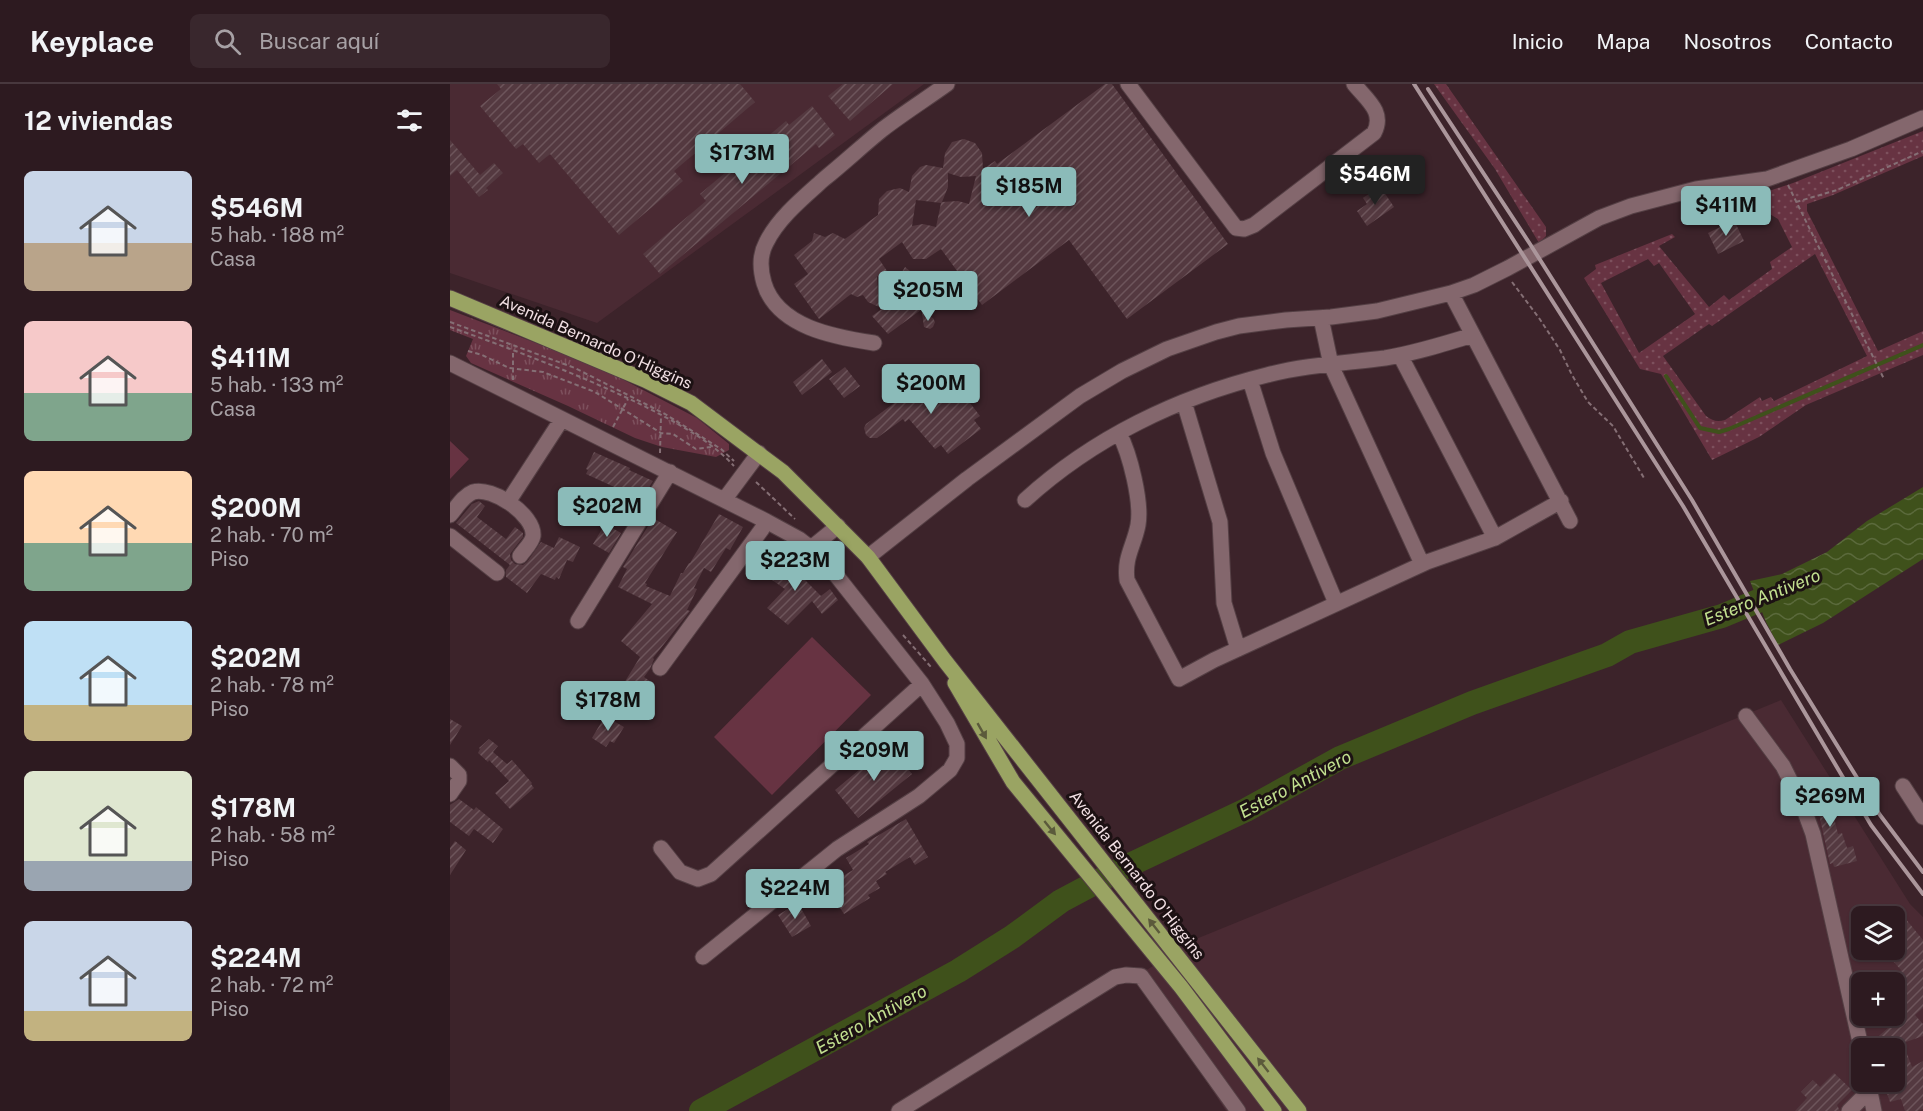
<!DOCTYPE html>
<html lang="es">
<meta charset="utf-8">
<style>
body{margin:0;font-family:"Public Sans",sans-serif;background:#39272d;color:#f1f3f6;height:100vh;display:flex;flex-direction:column;font-size:22px;white-space:nowrap}
*{box-sizing:border-box;margin:0}
p{font-size:20px;color:#a7a1a5}
.icon{flex:none;width:33px;height:33px;fill:none;stroke:currentColor;stroke-width:2;stroke-linecap:round;stroke-linejoin:round}
.map{position:relative;flex:1;overflow:hidden}
.side{display:flex;flex-direction:column;background:#2d1a20;width:450px}
.side>*{flex:none}
.controls{position:absolute;left:1401px;top:822px;display:grid;gap:12px}
.controls a{display:grid;place-items:center;width:54px;height:54px;border-radius:9px;background:#2d1a20;box-shadow:0 2px 4px #0004,0 0 0 2px #48383e;font-size:30px}
.price{position:absolute;translate:-50% -51px;padding:0 14px;border-radius:6px;background:#8bbbb9;color:#111;font-size:20px;line-height:39px;filter:drop-shadow(0 2px 3px #0008)}
.price::after{content:'';position:absolute;left:50%;top:36px;width:18px;height:14px;margin-left:-9px;background:inherit;clip-path:polygon(0 0,100% 0,50% 100%)}
.price.on{background:#222;color:#fff}
ul{padding:0;list-style:none}
li{display:flex;align-items:center;gap:18px;height:150px;padding:0 24px}
li span{display:grid;place-items:center;flex:none;width:168px;height:120px;border-radius:9px;color:#555}
li>.icon{margin-inline-start:auto}
span .icon{width:72px;height:72px;fill:#fffc;stroke-width:1}
li b{font-size:26px}
h2{display:flex;justify-content:space-between;align-items:center;height:72px;padding:0 24px;font-size:26px}
header{display:flex;align-items:center;gap:36px;box-sizing:border-box;height:84px;padding:0 30px;background:#2d1a20;border-bottom:2px solid #48383e}
header strong{font-size:28px}
nav{display:flex;gap:33px;margin-inline-start:auto;font-size:21px}
.search{width:420px;height:54px;background:#39272d;display:flex;align-items:center;gap:15px;box-sizing:border-box;padding:0 21px;border-radius:9px;color:#a7a1a5;font-size:22px}
main{display:flex;flex:1;min-height:0}
.map>svg:first-child{display:block}
.built{fill:#4a2a33;fill-rule:evenodd}
.grass{fill:url(#grass-dots);fill-rule:evenodd}
.park{fill:url(#park-tufts)}
.pitch{fill:#673342}
.water{fill:url(#water-waves)}
.lines{fill:none;stroke-linecap:round;stroke-linejoin:round}
.stream{stroke:#3f511b;stroke-width:4}
.river{stroke:#3f511b;stroke-width:24}
.building{fill:url(#building-hatch);fill-rule:evenodd}
.minor-casing{stroke:#543f44;stroke-width:17}
.major-casing{stroke:#543f44;stroke-width:17}
.path{stroke:#856f75;stroke-width:2;stroke-dasharray:4.5 3;stroke-linecap:butt}
.minor{stroke:#84676d;stroke-width:15}
.major{stroke:#9aa463;stroke-width:15}
.rail{stroke:#ab969b;stroke-width:4}
.oneway{fill:#5b5a3b}
.labels{text-anchor:middle;dominant-baseline:central;stroke-width:6;stroke-linejoin:round;paint-order:stroke}
.street-label{font-size:16px;fill:#f2e0e4;stroke:#1c1113}
.water-label{font-size:18px;font-style:italic;fill:#c2e08f;stroke:#1c1113}
</style>
<header>
<strong>Keyplace</strong>
<div class="search"><svg class="icon" aria-label="search" viewBox="0 0 24 24"><circle cx="10" cy="10" r="6"/><path d="M15 15l6 6"/></svg>Buscar aquí</div>
<nav><a>Inicio</a><a>Mapa</a><a>Nosotros</a><a>Contacto</a></nav>
</header>
<main>
<section class="side">
<h2>12 viviendas<svg class="icon" aria-label="filters" viewBox="0 0 24 24"><path d="M4 7h16M4 17h16"/><circle cx="9" cy="7" r="2"/><circle cx="15" cy="17" r="2"/></svg></h2>
<ul>
<li><span style="background:linear-gradient(#c9d6e8 60%,#b9a48a 0)"><svg class="icon" aria-label="home" viewBox="0 0 24 24"><path d="M3 11l9-7 9 7M6 9v11h12V9"/></svg></span><div><b>$546M</b><p>5 hab. · 188 m²</p><p>Casa</p></div></li>
<li><span style="background:linear-gradient(#f6c9c9 60%,#7fa58c 0)"><svg class="icon" aria-label="home" viewBox="0 0 24 24"><path d="M3 11l9-7 9 7M6 9v11h12V9"/></svg></span><div><b>$411M</b><p>5 hab. · 133 m²</p><p>Casa</p></div></li>
<li><span style="background:linear-gradient(#ffd9b3 60%,#7fa58c 0)"><svg class="icon" aria-label="home" viewBox="0 0 24 24"><path d="M3 11l9-7 9 7M6 9v11h12V9"/></svg></span><div><b>$200M</b><p>2 hab. · 70 m²</p><p>Piso</p></div></li>
<li><span style="background:linear-gradient(#bfe0f5 70%,#c2b280 0)"><svg class="icon" aria-label="home" viewBox="0 0 24 24"><path d="M3 11l9-7 9 7M6 9v11h12V9"/></svg></span><div><b>$202M</b><p>2 hab. · 78 m²</p><p>Piso</p></div></li>
<li><span style="background:linear-gradient(#dfe7d0 75%,#9aa5b1 0)"><svg class="icon" aria-label="home" viewBox="0 0 24 24"><path d="M3 11l9-7 9 7M6 9v11h12V9"/></svg></span><div><b>$178M</b><p>2 hab. · 58 m²</p><p>Piso</p></div></li>
<li><span style="background:linear-gradient(#c9d6e8 75%,#c2b280 0)"><svg class="icon" aria-label="home" viewBox="0 0 24 24"><path d="M3 11l9-7 9 7M6 9v11h12V9"/></svg></span><div><b>$224M</b><p>2 hab. · 72 m²</p><p>Piso</p></div></li>
</ul>
</section>
<div class="map">
<svg width="1473" height="1027" viewBox="0 0 1473 1027">
<defs>
<pattern id="grass-dots" width="8" height="8" patternUnits="userSpaceOnUse" patternTransform="scale(1.5)"><rect width="8" height="8" fill="#673342"/><path d="M2 2h.1M6 6h.1" fill="none" stroke="#7d505d" stroke-width="1.8" stroke-linecap="round"/></pattern>
<pattern id="park-tufts" width="24" height="20" patternUnits="userSpaceOnUse" patternTransform="scale(1.5)"><rect width="24" height="20" fill="#673342"/><path d="M3 7l-1-3M5 7V3M7 7l1-3M15 17l-1-3M17 17v-4M19 17l1-3" fill="none" stroke="#7d505d"/></pattern>
<pattern id="water-waves" width="16" height="10" patternUnits="userSpaceOnUse" patternTransform="scale(1.5)"><rect width="16" height="10" fill="#3f511b"/><path d="M0 5q4-4 8 0t8 0" fill="none" stroke="#5b6a3c"/></pattern>
<pattern id="building-hatch" width="6" height="6" patternUnits="userSpaceOnUse" patternTransform="scale(1.5)"><rect width="6" height="6" fill="#543940"/><path d="M-1 1l2-2M0 6l6-6M5 7l2-2" fill="none" stroke="#6d555b"/></pattern>
</defs>
<rect width="100%" height="100%" fill="#3c232a"/>
<path class="built" d="M0 0H474L147 239 0 189Z
M1331 616 1460 820 1473 833V1027H776L687 892 746 855ZM1412 832H1444V866H1412ZM1412 898H1444V932H1412ZM1412 964H1444V998H1412Z"/>
<path class="grass" d="M984 0H996L1096 143V152L1089 159 1045 85Z
M1473 47V72L1383 111 1357 120V127L1428 267 1473 247V271L1356 321 1309 353 1262 376 1211 290 1190 285 1134 194 1146 185 1145 181 1222 150 1225 153 1209 162 1259 223 1274 211 1279 216 1322 185 1320 178 1342 163 1328 135 1313 126 1299 134 1294 132 1283 112 1319 107 1343 99ZM1365 170 1417 272 1324 317 1321 313 1312 317 1310 313 1275 336C1267 338 1263 337 1256 332L1213 272 1259 240 1262 242ZM1198 175 1204 182 1209 179 1245 230 1189 269 1151 199Z"/>
<path class="park" d="M0 226 151 284 247 334 279 360V366L266 373 212 363 185 354 118 322 21 279 16 272 23 255 0 246Z"/>
<path class="pitch" d="M0 357 19 375 0 395Z
M362 553 421 611 322 711 264 653Z"/>
<path class="water" d="M1473 403V475L1373 539 1328 561 1316 538 1300 497 1332 490 1377 468 1417 437Z"/>
<g class="lines">
<path class="stream" d="M1216 292 1250 344 1269 348 1279 345 1473 261"/>
<path class="river" d="M251 1027 508 887 562 853 611 817 671 785 796 726 890 674 1022 619 1157 571 1180 558 1272 532 1339 504"/>
</g>
<path class="building" d="M47 0H290L305 18 224 87 233 97 169 151 100 70 89 79 73 60 66 65 30 22 51 5Z
M393 0H443L400 37 378 12Z
M655 0H662L778 160 677 235 619 156 532 221 491 165 476 175H463L452 158 429 175 439 190 452 188 455 183 470 195 472 201 464 206 469 220 475 223 438 250 422 232 458 206 427 192 429 223 418 218 413 211 407 213 401 210 369 235 344 200 358 190 344 171 362 157 364 149 375 153 383 149 395 155 428 131 429 115 437 107 450 104 459 108 462 92 470 83 476 81 493 84 495 69 502 58 514 55 525 59 532 69 533 85 545 77 547 80ZM498 89 511 93 526 92 519 120 508 117 492 118 498 103ZM466 116 491 119 486 143 473 140 462 142Z
M362 22 385 51 369 64 366 60 210 190 193 170 256 117 250 110 336 37 339 41Z
M0 56 30 91 44 79 53 89 36 104 38 106 29 113 7 86 0 92Z
M930 102 944 123 917 142 907 127 917 120 913 114Z
M1284 136 1294 157 1268 170 1258 149Z
M472 229 483 234 485 238 483 243 480 245 474 243Z
M372 275 382 288 352 311 343 298Z
M395 283 410 302 394 314 379 295Z
M487 287 501 306 507 302 530 332 524 336 531 345 498 370 491 361 485 365 459 335 455 338 453 335 427 354H420L416 351 414 344 416 340Z
M144 368 180 384 179 386 203 397 185 425 181 427 176 424 175 417 170 413 173 407 136 390 138 386 136 385Z
M29 417 35 422 27 433 56 455 65 443 73 449V453L60 470 61 476 65 480 73 481 77 478 91 458 104 464 109 453 130 463 123 478 117 476 109 495 106 493 105 496 91 490 77 509 56 493V486L60 481 6 439 22 420Z
M269 430 293 443 280 466 276 464 261 488 254 484 244 504 247 505 237 526 240 527 203 574 204 575 200 585 194 593 201 598 189 616 171 604 190 573 171 557 202 520 168 503 177 485 173 483 203 434 227 448 195 499 197 500 196 502 220 512 231 489H233L239 479H240Z
M155 440 171 449 159 469 143 460Z
M326 469 349 484 347 488 371 512 380 505 388 516 372 530 362 517 338 541 317 524 335 505 322 496 324 492 315 487Z
M155 632 174 643 164 659 160 657 156 663 142 654Z
M0 635 12 642 0 661Z
M39 655 48 662 43 668 57 680 62 676 82 699 81 700 84 704 60 725 45 709 59 697 39 676 38 678 28 669 30 665 29 664Z
M439 661 462 690 408 734 385 706Z
M1364 697 1368 708 1375 705 1382 725 1388 750 1392 749 1397 764 1403 762 1407 777 1384 783 1383 779 1380 780 1369 730 1366 731 1353 701Z
M9 715 24 726 26 723 53 745 43 759 24 745 19 752 0 738V721Z
M456 735 478 773 465 781 460 773 435 788 437 790 426 797 430 804 418 811 420 814 394 830 376 802 403 786 396 774 419 760 417 758Z
M5 757 16 766 0 791V764Z
M348 819 361 842 342 853 328 831Z
M1455 834 1473 856V924L1465 931 1473 940V952L1453 959 1462 983 1473 977V1025L1468 1027H1455L1451 1015 1440 1018 1433 998H1444V964H1425L1423 957 1438 944 1426 932H1444V893L1451 886 1433 866H1444V842Z
M1384 989 1402 1006 1387 1021 1390 1027H1345L1357 1014 1351 1008 1363 996 1370 1003Z"/>
<g class="lines">
<defs>
<path id="minor" d="M678 0 786 144 794 145 804 141 924 49C935 28 917 16 904 0
M1001 209 1120 437
M871 234 881 281 972 480
M424 259C384 253 327 243 314 199 310 185 309 172 316 159 328 134 354 113 374 95 394 79 413 61 433 45 454 29 476 15 497 0
M950 271 1045 454
M0 279 316 437 349 455 371 472 472 600 497 639 507 660V674L500 686 469 712 387 765 253 873
M800 296 823 369 886 519
M734 318 770 438 774 519 788 565
M669 349C680 370 692 418 688 441 684 462 674 473 677 496L729 595 764 576 977 478 1045 454 1111 417
M274 416 309 369
M575 416C643 354 728 313 817 291 855 281 896 279 935 274 965 269 994 260 1023 251
M58 418 112 335
M0 431C7 423 13 412 23 408 42 402 85 431 83 452 82 459 74 466 70 472
M0 452 47 489
M361 464 388 442
M418 473 517 395 630 312 672 287 717 265 766 248 789 242 836 236 881 233 927 227 1001 209 1024 201 1058 184 1149 134 1181 122 1246 105 1317 95 1401 65 1473 34
M128 537 220 388
M210 584 312 445 316 437
M1296 632 1333 682 1352 720 1363 750 1412 967
M0 682 9 691V697L0 710
M1453 702 1473 733
M211 764 230 788 248 795 261 790 472 600
M1418 998 1424 1027
M449 1027 665 893 676 891 691 892 788 1027
M1399 1027 1420 1006"/>
<path id="major" d="M0 214 195 296 241 319 333 388 418 473 495 577 849 1027
M505 599 563 698 731 903 824 1027"/>
</defs>
<use href="#minor" class="minor-casing"/>
<use href="#major" class="major-casing"/>
<path class="path" d="M1338 101 1434 295
M1346 118 1387 106 1473 67
M1062 198 1089 234 1110 266 1122 291 1138 318 1163 342 1194 394
M0 238 125 284 215 330 271 365 284 377
M0 243C65 266 130 291 192 321 225 338 259 355 284 382
M18 267 32 271 59 284 93 288 145 308 211 349 223 350 246 365 261 363
M63 296V267
M163 343 178 315
M210 369 211 332
M306 398 345 435
M453 551 481 583"/>
<use href="#minor" class="minor"/>
<use href="#major" class="major"/>
<path class="rail" d="M964 0 1233 422 1421 741 1473 810
M978 5 1080 160 1242 416 1340 585 1430 731 1473 788"/>
</g>
<defs><path id="oneway-solid" d="M-6-.8H1V-3.2L6.5 0L1 3.2V.8H-6Z" transform="scale(1.5)"/></defs>
<g class="oneway">
<use href="#oneway-solid" transform="translate(532 647) rotate(60)"/>
<use href="#oneway-solid" transform="translate(600 744) rotate(51)"/>
<use href="#oneway-solid" transform="translate(704 842) rotate(-128)"/>
<use href="#oneway-solid" transform="translate(813 981) rotate(-128)"/>
</g>
<g class="labels">
<g class="street-label">
<text transform="translate(146 258) rotate(24)">Avenida Bernardo O'Higgins</text>
<text transform="translate(687 791) rotate(52)">Avenida Bernardo O'Higgins</text>
</g>
<g class="water-label">
<text transform="translate(1312 513) rotate(-22)">Estero Antivero</text>
<text transform="translate(845 700) rotate(-28)">Estero Antivero</text>
<text transform="translate(421 935) rotate(-29)">Estero Antivero</text>
</g>
</g>
</svg>
<div class="controls">
<a><svg class="icon" aria-label="layers" viewBox="0 0 24 24"><path d="M12 4l9 5-9 5-9-5zM3 14l9 5 9-5"/></svg></a>
<a>+</a>
<a>−</a>
</div>
<b class="price" style="left:292px;top:101px">$173M</b>
<b class="price on" style="left:925px;top:122px">$546M</b>
<b class="price" style="left:579px;top:134px">$185M</b>
<b class="price" style="left:1276px;top:153px">$411M</b>
<b class="price" style="left:478px;top:238px">$205M</b>
<b class="price" style="left:481px;top:331px">$200M</b>
<b class="price" style="left:157px;top:454px">$202M</b>
<b class="price" style="left:345px;top:508px">$223M</b>
<b class="price" style="left:158px;top:648px">$178M</b>
<b class="price" style="left:424px;top:698px">$209M</b>
<b class="price" style="left:1380px;top:744px">$269M</b>
<b class="price" style="left:345px;top:836px">$224M</b>
</div>
</main>
